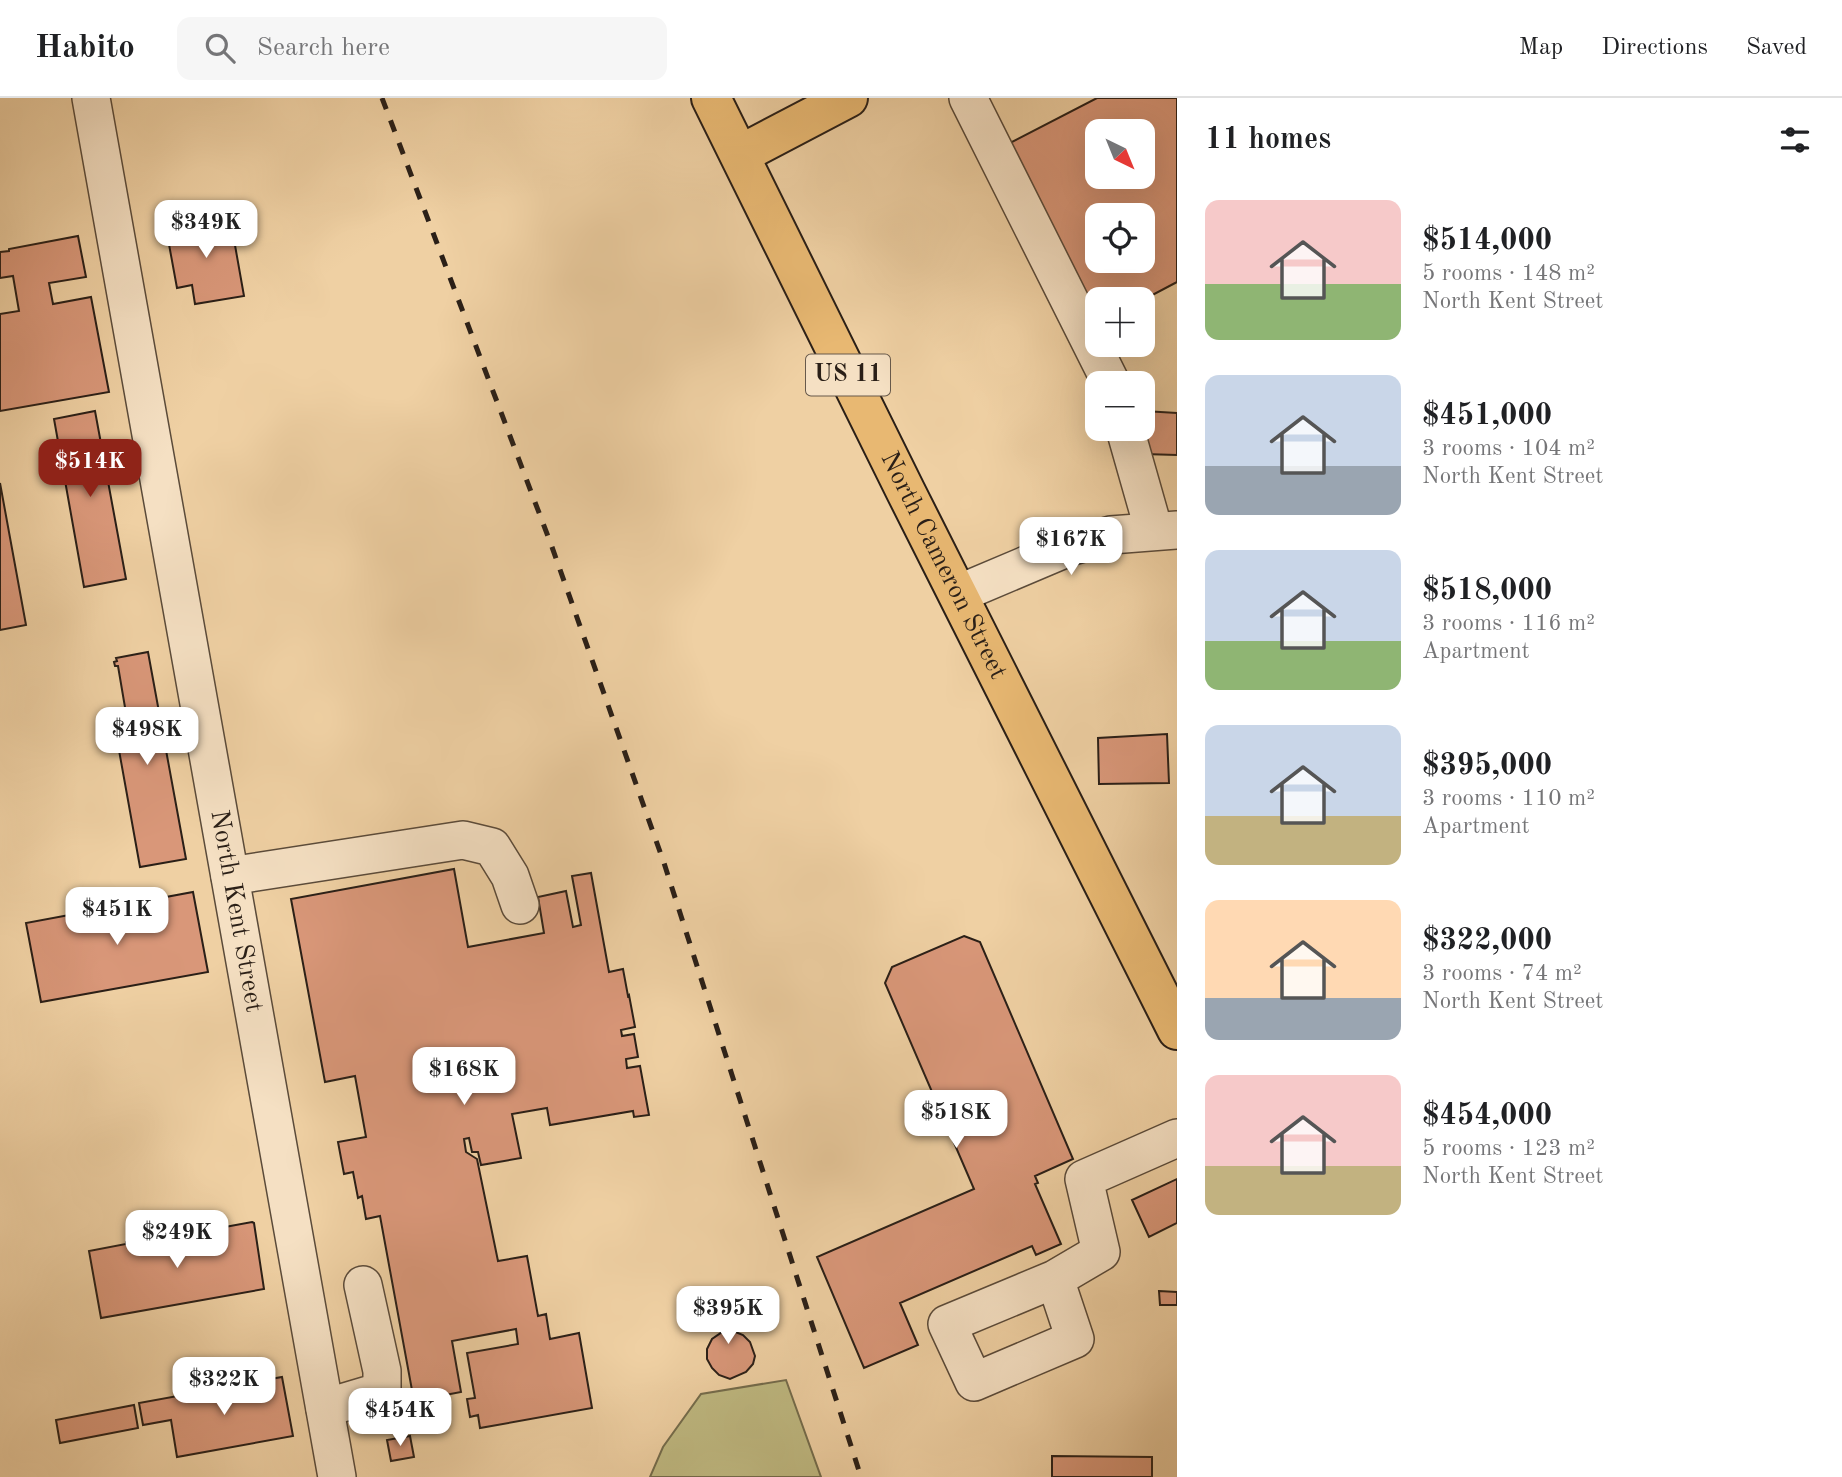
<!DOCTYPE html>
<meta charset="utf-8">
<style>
body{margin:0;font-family:"Old Standard TT",serif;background:#f6f6f6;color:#202124;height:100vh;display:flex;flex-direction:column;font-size:26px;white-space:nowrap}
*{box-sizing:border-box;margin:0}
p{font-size:23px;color:#757577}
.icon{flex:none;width:38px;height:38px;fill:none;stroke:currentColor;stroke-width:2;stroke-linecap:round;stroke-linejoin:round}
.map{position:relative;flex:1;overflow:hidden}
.panel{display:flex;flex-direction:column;background:#fff;width:665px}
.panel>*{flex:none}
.needle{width:46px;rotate:137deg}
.controls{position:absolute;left:1085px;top:21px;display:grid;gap:14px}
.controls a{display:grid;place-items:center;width:70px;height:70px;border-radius:14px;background:#fff;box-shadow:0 7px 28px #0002;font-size:35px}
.price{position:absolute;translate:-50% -60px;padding:0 16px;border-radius:14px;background:#fff;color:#222;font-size:23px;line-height:46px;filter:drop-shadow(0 2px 4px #0008)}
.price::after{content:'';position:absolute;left:50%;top:42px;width:21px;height:16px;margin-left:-10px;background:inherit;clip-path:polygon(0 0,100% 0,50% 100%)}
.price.current{background:#8f2418;color:#fff}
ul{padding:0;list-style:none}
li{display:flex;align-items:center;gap:21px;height:175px;padding:0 28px}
li span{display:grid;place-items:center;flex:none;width:196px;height:140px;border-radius:14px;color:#555}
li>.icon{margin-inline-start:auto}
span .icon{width:84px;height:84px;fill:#fffc;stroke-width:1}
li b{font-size:30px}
h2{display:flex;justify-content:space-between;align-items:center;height:84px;padding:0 28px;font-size:30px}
header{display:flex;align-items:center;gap:42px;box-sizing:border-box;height:98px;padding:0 35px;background:#fff;border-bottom:2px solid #e0e0e0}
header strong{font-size:33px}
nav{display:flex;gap:38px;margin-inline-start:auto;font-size:24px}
.search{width:490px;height:63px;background:#f6f6f6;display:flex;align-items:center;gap:18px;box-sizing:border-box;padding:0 24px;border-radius:14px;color:#757577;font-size:26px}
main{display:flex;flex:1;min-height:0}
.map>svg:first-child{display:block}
.green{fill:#bfb981;stroke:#746c4c;stroke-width:2}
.building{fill:#d99779;stroke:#2a1f17;stroke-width:2;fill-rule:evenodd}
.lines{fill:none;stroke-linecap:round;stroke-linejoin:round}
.minor-casing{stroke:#5b4b3a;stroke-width:40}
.major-casing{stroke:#2a1f17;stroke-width:42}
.minor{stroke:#f5e0c3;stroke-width:37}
.major{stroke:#e8b872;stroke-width:38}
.rail{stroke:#2a1f17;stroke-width:5;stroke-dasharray:12 12;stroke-linecap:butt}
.labels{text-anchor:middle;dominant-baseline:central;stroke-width:7;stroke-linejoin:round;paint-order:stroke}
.shield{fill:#f5e0c3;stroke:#67594b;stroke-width:2}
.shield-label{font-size:24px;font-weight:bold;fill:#2a1f17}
.street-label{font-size:26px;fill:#2a1f17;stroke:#f5e0c3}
</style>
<header>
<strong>Habito</strong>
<div class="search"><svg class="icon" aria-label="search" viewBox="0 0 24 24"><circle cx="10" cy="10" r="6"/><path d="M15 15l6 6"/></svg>Search here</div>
<nav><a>Map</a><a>Directions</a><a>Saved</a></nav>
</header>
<main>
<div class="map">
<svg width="1177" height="1379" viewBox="0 0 1177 1379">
<rect width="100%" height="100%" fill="#efd0a3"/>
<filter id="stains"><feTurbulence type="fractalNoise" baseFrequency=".00286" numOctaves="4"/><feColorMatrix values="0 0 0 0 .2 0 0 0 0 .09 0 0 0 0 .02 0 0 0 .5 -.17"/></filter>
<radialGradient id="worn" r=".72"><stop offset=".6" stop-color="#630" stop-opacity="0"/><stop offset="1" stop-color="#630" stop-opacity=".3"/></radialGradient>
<path class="green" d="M786 1282 821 1379H650L663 1349 701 1296Z"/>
<path class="building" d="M1097 0H1177V184L1143 202 1097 201V225L1004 48ZM1097 33H1143V79H1097ZM1097 117H1143V163H1097Z
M230 119 244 198 195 206 192 187 177 190 166 130Z
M78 138 86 179 49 185 53 206 91 199 109 294 0 313V216L19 213 13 178 0 180V154L9 153V151Z
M95 313 126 481 84 489 54 321Z
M1144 313 1177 315V357L1144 356Z
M0 385 26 527 0 532Z
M148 554 186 761 140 769 115 630 128 627 118 568H115L114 564 117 563 116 560Z
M1167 636 1169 685 1099 686 1098 640Z
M454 771 468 849 544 835 538 799 566 793 573 829 581 827 572 778 591 775 609 874 623 871 628 898 629 897 635 929 621 932 622 938 634 936 638 959 626 961 627 970 640 968 649 1017 634 1019 633 1013 550 1027 547 1010 512 1016 521 1060 481 1067 478 1054H472L469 1040 464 1041 466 1054 477 1061 498 1163 527 1158 538 1218 546 1216 550 1241 579 1235 592 1310 480 1330 478 1317 470 1319 467 1301 475 1300 467 1255 518 1246 516 1231 452 1243 461 1294 414 1303 380 1118 366 1121 362 1098 358 1100 353 1074 344 1076 338 1044 366 1039 355 978 325 984 291 801Z
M193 794 208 874 41 904 26 825Z
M964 838 980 844 1073 1061 1035 1078 1038 1085 1035 1086 1061 1146 1036 1157 1032 1148 900 1205 918 1247 864 1270 817 1159 974 1091 885 885 892 869Z
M1177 1081V1125L1149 1139 1132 1102Z
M252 1124 254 1125 264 1191 101 1220 89 1153 126 1146V1144L131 1143V1145L175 1137V1135L180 1134 181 1137Z
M1159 1193 1177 1194V1207H1160Z
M725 1205 733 1233 743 1237 750 1244 755 1258 753 1266 746 1274 730 1281 719 1277 712 1270 707 1261V1251L712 1241 722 1234 721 1229 711 1231 706 1211Z
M282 1279 293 1338 177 1359 171 1322 143 1327 139 1305Z
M134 1307 138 1330 60 1345 56 1322Z
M410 1338 414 1359 391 1363 387 1342Z
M1052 1358 1152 1359V1379H1052Z"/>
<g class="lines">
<defs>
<g id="minor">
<path id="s1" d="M91 0 337 1379"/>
<path d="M968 0 1111 285"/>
<path d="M1125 331 1154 433"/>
<path d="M958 496 1069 449 1111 437 1177 432"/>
<path d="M230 778 463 742 492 749 510 778 520 807"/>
<path d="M1055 1181 1075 1241 974 1284 947 1226 1055 1181 1101 1154 1084 1081 1177 1040"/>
<path d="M325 1310 382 1293V1273L363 1187"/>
</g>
<g id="major">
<path id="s2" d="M711 0 906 394 1177 932"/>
<path d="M741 56 848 0"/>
</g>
</defs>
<use href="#minor" class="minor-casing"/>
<use href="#major" class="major-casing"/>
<use href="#minor" class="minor"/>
<use href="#major" class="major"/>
<path class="rail" d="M382 0 552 449 664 765 861 1379"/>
</g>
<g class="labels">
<rect class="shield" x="806" y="256.5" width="84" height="41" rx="5"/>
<g class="shield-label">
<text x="848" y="277">US 11</text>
</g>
<g class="street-label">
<text stroke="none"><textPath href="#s2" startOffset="522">North Cameron Street</textPath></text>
<text stroke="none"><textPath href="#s1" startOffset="826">North Kent Street</textPath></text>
</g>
</g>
<rect width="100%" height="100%" filter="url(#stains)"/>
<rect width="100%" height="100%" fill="url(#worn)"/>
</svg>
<div class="controls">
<a><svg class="needle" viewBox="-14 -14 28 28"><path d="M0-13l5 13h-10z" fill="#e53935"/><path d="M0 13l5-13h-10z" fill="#757577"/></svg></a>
<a><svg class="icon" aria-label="locate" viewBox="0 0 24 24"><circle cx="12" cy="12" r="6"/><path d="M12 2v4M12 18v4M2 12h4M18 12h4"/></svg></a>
<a>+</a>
<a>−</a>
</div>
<b class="price" style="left:206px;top:162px">$349K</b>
<b class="price current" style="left:90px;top:401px">$514K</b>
<b class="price" style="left:1071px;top:479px">$167K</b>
<b class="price" style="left:147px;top:669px">$498K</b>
<b class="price" style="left:117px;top:849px">$451K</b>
<b class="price" style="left:464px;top:1009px">$168K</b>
<b class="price" style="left:956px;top:1052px">$518K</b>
<b class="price" style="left:177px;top:1172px">$249K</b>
<b class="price" style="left:728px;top:1248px">$395K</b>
<b class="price" style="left:224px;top:1319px">$322K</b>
<b class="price" style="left:400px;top:1350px">$454K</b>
</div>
<section class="panel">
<h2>11 homes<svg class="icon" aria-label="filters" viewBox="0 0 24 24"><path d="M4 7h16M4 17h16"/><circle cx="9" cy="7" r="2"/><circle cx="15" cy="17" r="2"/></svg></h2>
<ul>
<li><span style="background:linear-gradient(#f6c9c9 60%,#8fb573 0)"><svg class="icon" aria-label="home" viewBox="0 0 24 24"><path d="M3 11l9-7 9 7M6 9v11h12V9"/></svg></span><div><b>$514,000</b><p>5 rooms · 148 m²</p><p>North Kent Street</p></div></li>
<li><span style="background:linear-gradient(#c9d6e8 65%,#9aa5b1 0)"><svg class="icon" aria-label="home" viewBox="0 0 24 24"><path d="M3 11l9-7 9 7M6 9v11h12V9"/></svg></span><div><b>$451,000</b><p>3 rooms · 104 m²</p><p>North Kent Street</p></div></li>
<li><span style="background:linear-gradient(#c9d6e8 65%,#8fb573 0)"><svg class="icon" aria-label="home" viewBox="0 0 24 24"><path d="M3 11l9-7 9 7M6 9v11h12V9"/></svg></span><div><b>$518,000</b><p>3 rooms · 116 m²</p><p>Apartment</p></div></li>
<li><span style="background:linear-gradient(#c9d6e8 65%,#c2b280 0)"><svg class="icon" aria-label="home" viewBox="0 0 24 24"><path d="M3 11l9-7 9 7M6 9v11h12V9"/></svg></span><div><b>$395,000</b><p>3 rooms · 110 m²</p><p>Apartment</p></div></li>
<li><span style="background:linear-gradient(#ffd9b3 70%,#9aa5b1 0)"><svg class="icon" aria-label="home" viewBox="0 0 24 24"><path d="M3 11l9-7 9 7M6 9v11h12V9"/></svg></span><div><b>$322,000</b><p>3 rooms · 74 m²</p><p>North Kent Street</p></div></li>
<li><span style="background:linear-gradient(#f6c9c9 65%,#c2b280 0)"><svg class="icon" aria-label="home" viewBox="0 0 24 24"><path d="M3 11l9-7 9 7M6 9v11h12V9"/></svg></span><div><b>$454,000</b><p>5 rooms · 123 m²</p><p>North Kent Street</p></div></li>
</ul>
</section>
</main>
